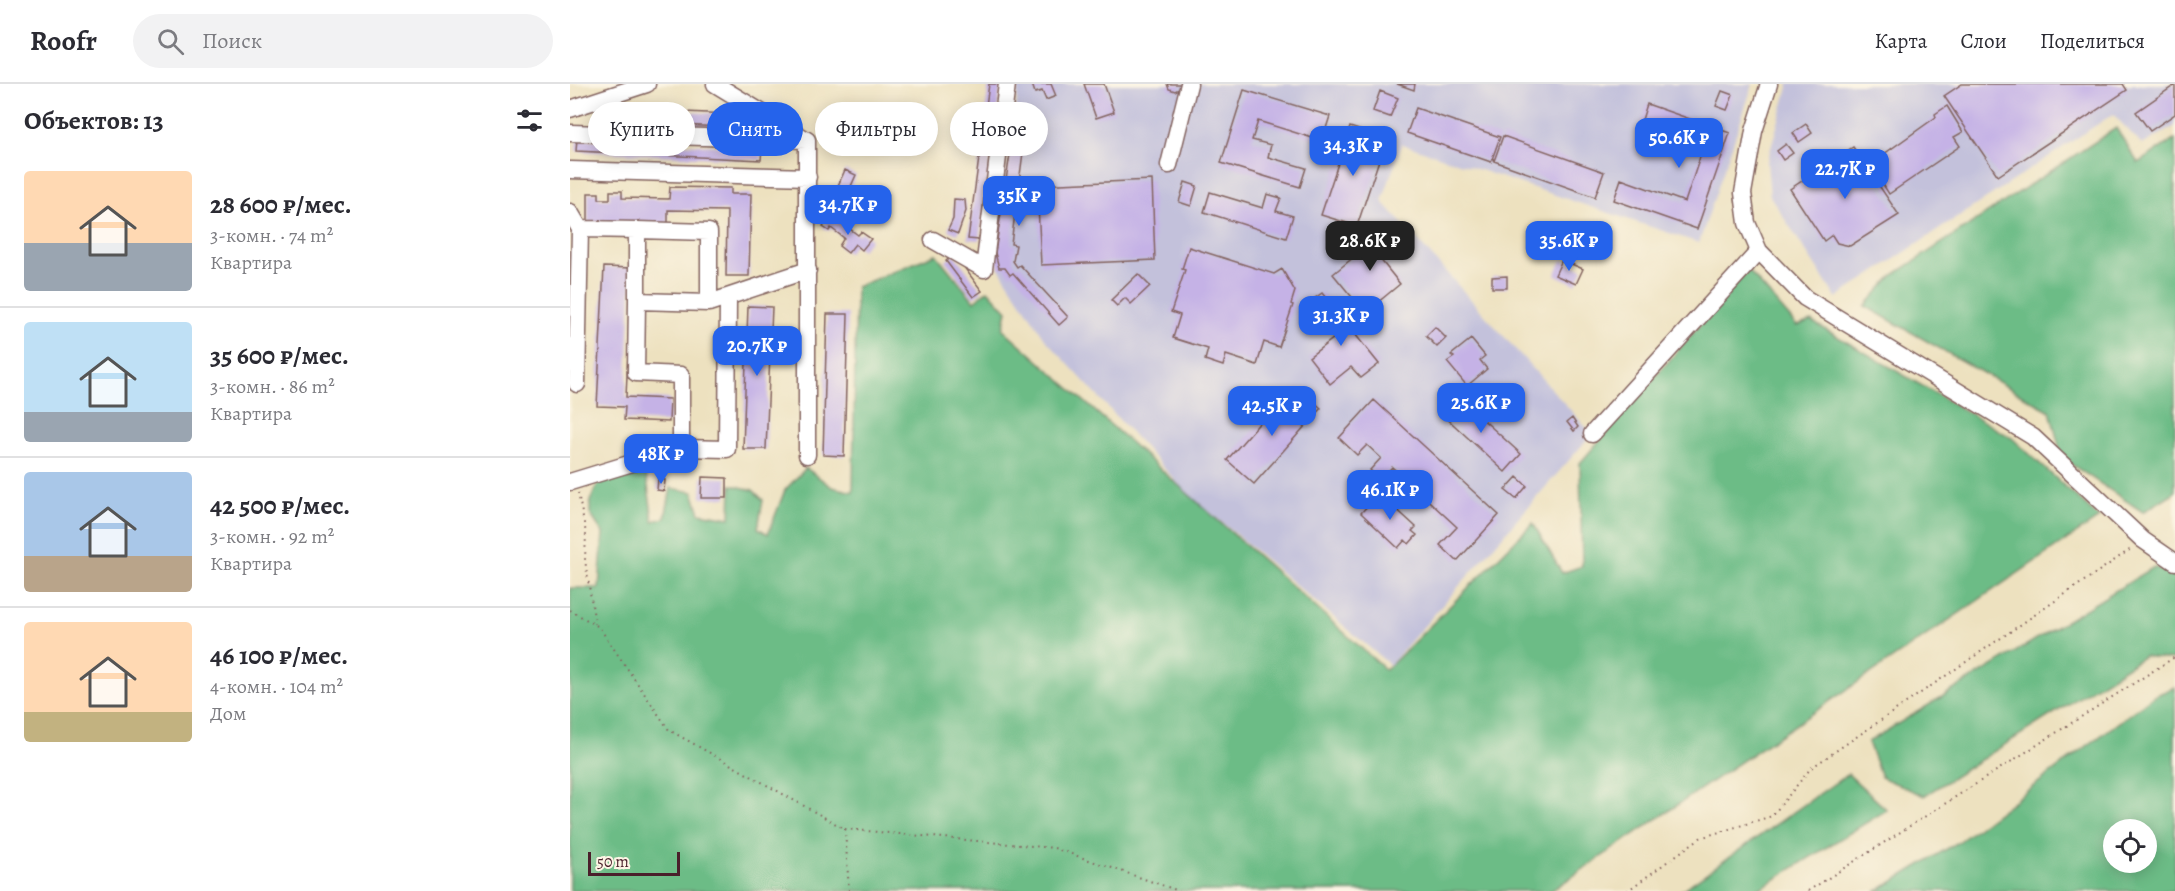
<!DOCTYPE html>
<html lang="ru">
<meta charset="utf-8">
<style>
body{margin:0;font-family:Alegreya,serif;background:#f2f2f3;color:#2b2b33;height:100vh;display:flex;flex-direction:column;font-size:22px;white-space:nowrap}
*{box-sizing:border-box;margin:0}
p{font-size:20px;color:#7c7c81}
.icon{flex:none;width:33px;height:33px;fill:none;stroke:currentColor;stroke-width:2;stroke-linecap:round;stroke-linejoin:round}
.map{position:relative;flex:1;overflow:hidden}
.panel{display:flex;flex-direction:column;background:#fff;width:570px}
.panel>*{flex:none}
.guide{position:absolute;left:18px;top:18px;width:570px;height:54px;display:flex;gap:12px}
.fabs{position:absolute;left:1533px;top:735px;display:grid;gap:12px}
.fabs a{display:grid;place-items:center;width:54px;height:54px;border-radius:50%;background:#fff;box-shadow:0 3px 15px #0003;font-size:30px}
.scale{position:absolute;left:18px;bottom:15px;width:92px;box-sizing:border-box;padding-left:6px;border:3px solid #4a1f2b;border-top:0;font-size:16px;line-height:21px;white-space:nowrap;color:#4a1f2b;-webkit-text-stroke:4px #fcf5e5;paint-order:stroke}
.price{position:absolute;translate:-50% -51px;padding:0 14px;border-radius:12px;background:#2563eb;color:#fff;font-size:20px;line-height:39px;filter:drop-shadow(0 2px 3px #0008)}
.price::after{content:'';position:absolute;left:50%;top:36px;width:18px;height:14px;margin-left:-9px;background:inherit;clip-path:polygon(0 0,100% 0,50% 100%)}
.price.selected{background:#222;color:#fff}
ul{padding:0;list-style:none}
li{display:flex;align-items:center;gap:18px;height:150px;padding:0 24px}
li+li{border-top:2px solid #e1e1e2}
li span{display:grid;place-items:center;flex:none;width:168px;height:120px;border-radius:6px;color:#555}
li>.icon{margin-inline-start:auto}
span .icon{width:72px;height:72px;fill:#fffc;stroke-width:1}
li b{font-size:26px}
h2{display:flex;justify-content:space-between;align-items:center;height:72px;padding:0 24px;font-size:26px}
.pill{padding:0 21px;border-radius:27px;background:#fff;box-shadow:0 3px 15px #0003;font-size:21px;line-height:54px}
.pill.selected{background:#2563eb;color:#fff}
header{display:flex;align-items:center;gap:36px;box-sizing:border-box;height:84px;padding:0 30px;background:#fff;border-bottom:2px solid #e1e1e2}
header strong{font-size:28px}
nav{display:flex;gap:33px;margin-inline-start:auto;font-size:21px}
.search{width:420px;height:54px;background:#f2f2f3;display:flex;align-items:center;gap:15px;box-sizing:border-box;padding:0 21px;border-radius:33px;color:#7c7c81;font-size:22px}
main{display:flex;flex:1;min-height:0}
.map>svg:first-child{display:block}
.industrial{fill:#c3c1db}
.forest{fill:#6cbc86;stroke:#5b6e58;stroke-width:1.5;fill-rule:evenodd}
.building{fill:#c5b2e6}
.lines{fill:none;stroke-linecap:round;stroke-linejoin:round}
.minor-casing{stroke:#83635f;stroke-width:19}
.path{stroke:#83635f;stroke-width:2;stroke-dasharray:1.5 4.5;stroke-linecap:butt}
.minor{stroke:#fff;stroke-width:16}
</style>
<header>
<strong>Roofr</strong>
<div class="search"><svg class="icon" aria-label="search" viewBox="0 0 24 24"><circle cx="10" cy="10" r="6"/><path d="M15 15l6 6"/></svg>Поиск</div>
<nav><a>Карта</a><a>Слои</a><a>Поделиться</a></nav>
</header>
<main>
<section class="panel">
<h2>Объектов: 13<svg class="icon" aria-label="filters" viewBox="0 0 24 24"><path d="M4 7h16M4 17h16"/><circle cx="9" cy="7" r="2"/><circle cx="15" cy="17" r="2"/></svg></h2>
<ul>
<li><span style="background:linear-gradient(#ffd9b3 60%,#9aa5b1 0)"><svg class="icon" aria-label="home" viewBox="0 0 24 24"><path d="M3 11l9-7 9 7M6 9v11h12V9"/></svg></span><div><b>28 600 ₽/мес.</b><p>3-комн. · 74 m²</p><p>Квартира</p></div></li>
<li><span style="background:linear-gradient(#bfe0f5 75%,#9aa5b1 0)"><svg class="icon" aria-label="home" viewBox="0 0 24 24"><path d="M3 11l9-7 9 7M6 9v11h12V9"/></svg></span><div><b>35 600 ₽/мес.</b><p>3-комн. · 86 m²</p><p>Квартира</p></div></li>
<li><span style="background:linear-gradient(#a9c7e8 70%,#b9a48a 0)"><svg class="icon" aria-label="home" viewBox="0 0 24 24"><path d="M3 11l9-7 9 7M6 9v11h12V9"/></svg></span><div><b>42 500 ₽/мес.</b><p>3-комн. · 92 m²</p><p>Квартира</p></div></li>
<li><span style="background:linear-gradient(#ffd9b3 75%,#c2b280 0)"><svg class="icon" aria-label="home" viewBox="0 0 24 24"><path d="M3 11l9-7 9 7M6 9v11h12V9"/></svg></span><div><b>46 100 ₽/мес.</b><p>4-комн. · 104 m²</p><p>Дом</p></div></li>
</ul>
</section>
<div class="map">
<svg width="1605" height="807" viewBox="0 0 1605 807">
<rect width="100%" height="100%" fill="#fcf5e5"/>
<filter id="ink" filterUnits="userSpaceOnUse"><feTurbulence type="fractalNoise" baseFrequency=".0167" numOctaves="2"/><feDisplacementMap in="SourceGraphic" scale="12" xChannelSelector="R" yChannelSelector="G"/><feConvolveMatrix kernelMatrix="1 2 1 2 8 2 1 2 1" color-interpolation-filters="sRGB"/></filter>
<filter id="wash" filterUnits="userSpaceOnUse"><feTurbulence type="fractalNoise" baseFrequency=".008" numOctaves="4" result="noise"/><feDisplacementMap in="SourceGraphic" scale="24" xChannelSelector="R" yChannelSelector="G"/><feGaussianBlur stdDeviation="1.35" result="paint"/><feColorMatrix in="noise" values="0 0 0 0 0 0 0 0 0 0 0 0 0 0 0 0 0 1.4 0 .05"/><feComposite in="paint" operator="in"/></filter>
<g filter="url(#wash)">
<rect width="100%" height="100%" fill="#ede1bf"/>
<path class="industrial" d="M448 0H1183L1129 159 832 60 812 117 1022 350 820 581 615 407 476 256 429 184 425 169 445 37Z
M1219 0H1605V42L1572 61 1543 30 1266 214 1200 112 1197 78Z"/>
<path class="forest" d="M1546 44 1568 79 1605 55V408L1573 428 1492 374 1480 327 1295 222 1322 192Z
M366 170 404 217 418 206 437 227 433 245 816 586 963 439 992 489 1012 482 1010 379 1178 186 1227 242 1241 237 1442 354 1529 434 981 807H0V504H29L33 449 20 430V417L33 390 76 389 83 437 95 434 101 404 123 408 130 429 160 434 161 401 183 406 193 416 188 444 198 450 215 406 236 384 262 403 283 408 286 203Z
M1584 483 1605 491V574L1601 576 1574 572 1354 712 1311 693 1298 658Z
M1605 603V807H1307L1390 757 1584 612ZM1544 746H1576V778H1544Z
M1278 690 1317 726 1186 807H1111Z"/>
<g id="blocks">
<path class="building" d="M419 0H431L409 156 398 155Z
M462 0H481L486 12 476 16 472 7 465 9Z
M514 0H534L544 28 526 34Z
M597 0H611L609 5 605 7 599 5Z
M827 0H845L844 6Z
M1392 0H1553L1557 6 1428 92 1374 12Z
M1605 1V30L1580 47 1566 28Z
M674 6 760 32 752 57 688 37 682 56 701 61 698 73 736 84 730 103 651 79Z
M810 7 828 14 820 33 803 27Z
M1152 7 1163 11 1157 26 1146 22Z
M1077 20 1160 49 1127 145 1044 116 1051 95 1115 118 1133 64 1070 42Z
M1377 22 1393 48 1384 53 1390 62 1319 110 1300 80 1366 33 1365 30Z
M846 24 930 53 921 78 837 49Z
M69 26 183 31 182 44 57 39V30H68Z
M445 37 457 38 441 160 446 161 443 177 447 183 450 181 498 233 489 241 443 189 440 191 435 184H429L425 169Z
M1236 40 1242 49 1229 58 1223 49Z
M780 43 816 55 787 142 751 131Z
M933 52 1034 88 1025 113 924 77Z
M7 55 192 64 191 76 6 67Z
M1216 60 1223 69 1213 76 1207 67Z
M1283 63 1329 131 1280 162 1267 159 1262 151 1254 157 1220 105Z
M275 86 286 91 269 129 258 124Z
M582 96 585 176 471 181 467 101Z
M615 98 627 102 621 122 609 118Z
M100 103 161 104V110H181L179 192H156L157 127 98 126V140L18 139V109H29V115H40V107H52V114L99 115Z
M640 108 693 124 697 110 711 114 706 127 723 132 716 154 634 128Z
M384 115 395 116 396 127 388 150 378 146 383 135Z
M259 134 266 140 268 136 288 151 291 148 301 155 292 166 285 160 278 169 269 162 274 154 261 144 259 147 253 143Z
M822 142 833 156 810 175 830 200 795 229 763 190Z
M619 163 704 190 712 185 725 207 721 220 723 221 709 263 694 258 687 281 656 271 653 282 635 276 638 265 603 254 610 231 601 228 615 186 612 185Z
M384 170 412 207 403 213 376 177Z
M992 176 1013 185 1006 200 985 191Z
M34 183 62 184 56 313 100 315 99 338 54 336 55 323 27 322Z
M568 190 580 202 561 220 555 214 547 222 541 216Z
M937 192V204H922V193Z
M752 209 809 280 791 294 781 283 760 300 739 273 768 251 741 217Z
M178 222 202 223 196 365H173Z
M257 230H278L274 372 253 371Z
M865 243 876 254 867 263 856 252Z
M901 255 915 272 910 276 917 285 897 302 877 278 884 273 881 271Z
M716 309 733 324 741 315 751 324 684 400 657 376Z
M887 312 951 370 935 388 871 329Z
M804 316 929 431 887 477 870 461 887 443 822 383 810 396 800 386 811 374 797 361 787 371 769 354Z
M1002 334 1008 343 1004 347 997 338Z
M132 393 157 394V414H131Z
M947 393 957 402 946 415 935 406Z
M88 395 95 396 94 407 87 406Z
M809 409 846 443 842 447 847 451 839 460 835 456 828 464 791 429Z"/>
</g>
</g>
<g filter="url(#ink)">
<use href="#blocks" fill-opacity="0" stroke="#83635f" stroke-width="1.5"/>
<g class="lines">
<defs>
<path id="minor" d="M145 0 237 56V371
M1199 0 1184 47 1173 109 1177 139 1189 167 1235 214 1463 353 1573 456 1605 478
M0 25 77 0
M0 49 236 56
M599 81 619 0
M0 86 238 93
M0 128 10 145 7 300
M10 145 67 146V217L139 219 238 186
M67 146 139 148V219
M363 156 414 185 437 0
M67 217 66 289 111 291V364
M1022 350 1189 167
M0 398 111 364 157 365 158 214"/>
</defs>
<use href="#minor" class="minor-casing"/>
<path class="path" d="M8 409 16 449 15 476 25 540
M0 526 29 543 99 646 275 745 484 764 609 807
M275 745 279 807
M1057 807 1130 754 1202 732 1241 684 1561 465
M1238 807 1605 573"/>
<use href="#minor" class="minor"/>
</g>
</g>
</svg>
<div class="fabs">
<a><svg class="icon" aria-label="locate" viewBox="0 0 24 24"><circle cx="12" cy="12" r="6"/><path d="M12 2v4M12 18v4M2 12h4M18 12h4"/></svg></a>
</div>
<div class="scale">50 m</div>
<b class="price" style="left:1109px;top:85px">50.6K ₽</b>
<b class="price" style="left:783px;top:93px">34.3K ₽</b>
<b class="price" style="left:1275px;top:116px">22.7K ₽</b>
<b class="price" style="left:449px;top:143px">35K ₽</b>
<b class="price" style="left:278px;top:152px">34.7K ₽</b>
<b class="price selected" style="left:800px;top:188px">28.6K ₽</b>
<b class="price" style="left:999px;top:188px">35.6K ₽</b>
<b class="price" style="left:771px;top:263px">31.3K ₽</b>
<b class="price" style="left:187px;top:293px">20.7K ₽</b>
<b class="price" style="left:911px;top:350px">25.6K ₽</b>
<b class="price" style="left:702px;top:353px">42.5K ₽</b>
<b class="price" style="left:91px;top:401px">48K ₽</b>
<b class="price" style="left:820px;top:437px">46.1K ₽</b>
<div class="guide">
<a class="pill">Купить</a>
<a class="pill selected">Снять</a>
<a class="pill">Фильтры</a>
<a class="pill">Новое</a>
</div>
</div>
</main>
